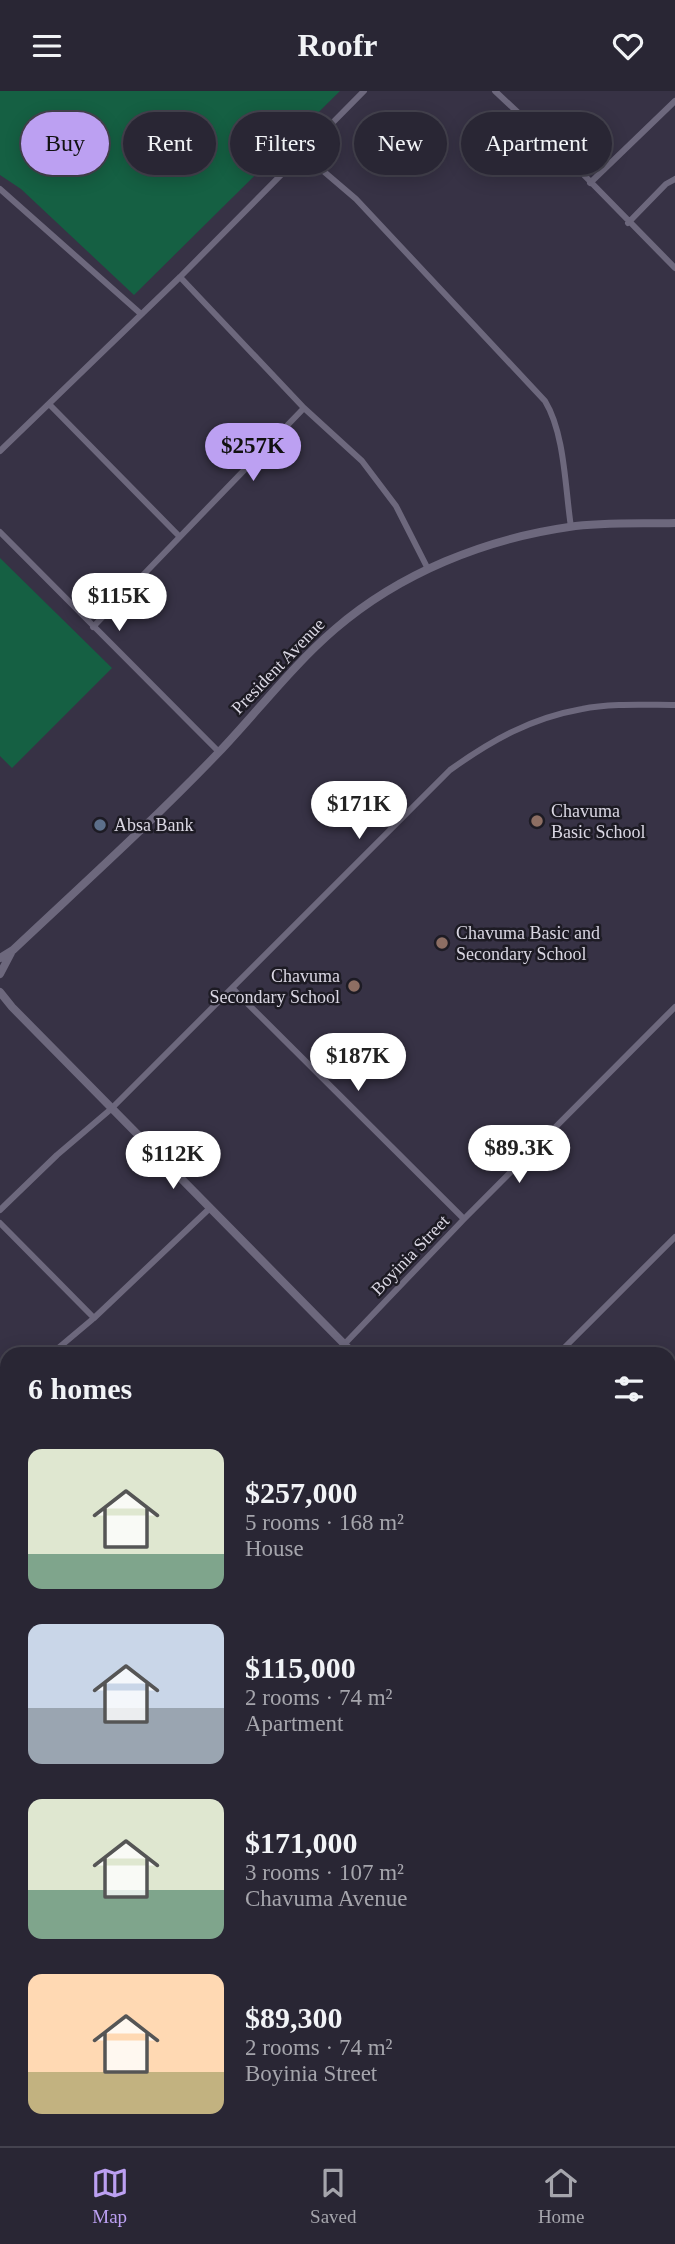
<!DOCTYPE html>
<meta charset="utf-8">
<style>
body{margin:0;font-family:Georgia,serif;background:#353240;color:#f1f3f6;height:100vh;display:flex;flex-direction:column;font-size:26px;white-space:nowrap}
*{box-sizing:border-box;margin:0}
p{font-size:23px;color:#a5a5ac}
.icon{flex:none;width:38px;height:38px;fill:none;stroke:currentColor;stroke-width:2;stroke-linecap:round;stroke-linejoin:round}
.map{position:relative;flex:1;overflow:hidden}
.sheet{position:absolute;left:0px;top:1256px;width:676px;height:800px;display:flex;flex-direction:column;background:#292634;border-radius:21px 21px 0 0;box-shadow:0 4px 18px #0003,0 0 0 2px #45434f}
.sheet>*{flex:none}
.guide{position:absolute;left:21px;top:21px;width:634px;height:63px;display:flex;gap:14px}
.price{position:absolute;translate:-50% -60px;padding:0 16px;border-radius:24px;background:#fff;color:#222;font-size:23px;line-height:46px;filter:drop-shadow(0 2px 4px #0008)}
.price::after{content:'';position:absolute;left:50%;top:42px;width:21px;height:16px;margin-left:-10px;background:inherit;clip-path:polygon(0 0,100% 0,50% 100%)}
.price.on{background:#bca0f2;color:#111}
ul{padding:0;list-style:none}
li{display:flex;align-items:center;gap:21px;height:175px;padding:0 28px}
li span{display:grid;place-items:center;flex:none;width:196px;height:140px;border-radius:14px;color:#555}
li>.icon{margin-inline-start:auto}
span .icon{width:84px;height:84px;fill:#fffc;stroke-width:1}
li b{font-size:30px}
h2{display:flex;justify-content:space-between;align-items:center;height:84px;padding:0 28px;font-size:30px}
.pill{padding:0 24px;border-radius:32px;background:#292634;box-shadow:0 4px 18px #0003,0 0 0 2px #45434f;font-size:24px;line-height:63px}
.pill.on{background:#bca0f2;color:#111}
header{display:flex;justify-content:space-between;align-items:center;height:91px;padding:0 28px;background:#292634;font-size:32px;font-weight:800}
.tab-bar{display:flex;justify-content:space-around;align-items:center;height:98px;border-top:2px solid #45434f;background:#292634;font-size:19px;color:#a5a5ac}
.tab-bar a{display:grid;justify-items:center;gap:4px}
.tab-bar .on{color:#bca0f2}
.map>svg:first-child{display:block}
.green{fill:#156043}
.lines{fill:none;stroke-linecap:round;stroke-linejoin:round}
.minor{stroke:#6d687d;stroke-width:6}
.tertiary{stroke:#6d687d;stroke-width:8}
.education-dot{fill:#8d6e63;stroke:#1d1b24;stroke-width:2.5}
.service-dot{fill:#5c6f8a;stroke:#1d1b24;stroke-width:2.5}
.labels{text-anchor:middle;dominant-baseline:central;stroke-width:5;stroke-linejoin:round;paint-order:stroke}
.street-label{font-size:18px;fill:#dad7e3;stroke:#1d1b24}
.poi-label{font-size:18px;fill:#dad7e3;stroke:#1d1b24;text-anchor:start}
</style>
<header><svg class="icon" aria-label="menu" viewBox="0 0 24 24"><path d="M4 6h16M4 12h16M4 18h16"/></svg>Roofr<svg class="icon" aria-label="heart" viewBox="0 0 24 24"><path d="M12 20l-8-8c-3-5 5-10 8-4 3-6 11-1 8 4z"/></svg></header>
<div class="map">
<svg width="675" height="2055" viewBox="0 0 675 2055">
<rect width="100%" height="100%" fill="#373245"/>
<path class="green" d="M0 0H340L134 204 21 98 0 84Z
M0 467 112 577 12 677 0 665Z"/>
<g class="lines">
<path class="minor" d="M495 0 578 78 675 177
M301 61 356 108 545 310C565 343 565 397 571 436
M590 92 675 10
M0 98 141 223
M628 132 666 93 675 88
M180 186 304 317 362 370 396 415 428 478
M50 314 179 445
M0 360 180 186 364 0
M0 441 219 661
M93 536 304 317
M232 897 464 1128
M0 1119 57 1064 111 1018 450 679C492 649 531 627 582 618 610 612 646 614 675 614
M0 1132 94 1227
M50 1264 94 1227 210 1117
M334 1264 464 1128 675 916
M557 1264 675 1146
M0 1288 7 1289
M668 1332 675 1326
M668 1375 675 1382
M0 1512H7
M668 1769 675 1763
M668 1901 675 1895
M0 1923H7
M668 1980 675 1986
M328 2049 334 2055
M570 2049 576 2055
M78 2055 79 2049
M168 2055 170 2049
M384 2055 390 2049
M545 2055 548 2049
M667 2055 675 2048"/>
<path class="tertiary" d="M0 867 13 859C82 794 153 730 219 661 258 620 292 575 335 538 400 482 485 448 569 436 604 431 640 433 675 432
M0 883 11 862
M0 901 12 916 355 1264
M668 1576 675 1582"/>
</g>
<g class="education-dot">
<circle cx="537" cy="730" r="7"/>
<circle cx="442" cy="852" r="7"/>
<circle cx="354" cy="895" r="7"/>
</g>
<circle class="service-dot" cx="100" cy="734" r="7"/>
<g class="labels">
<g class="street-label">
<text transform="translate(278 575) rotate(-46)">President Avenue</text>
<text transform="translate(410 1164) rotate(-46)">Boyinia Street</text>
</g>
<g class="poi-label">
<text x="551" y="720">Chavuma<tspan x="551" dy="21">Basic School</tspan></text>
<text x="114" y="734">Absa Bank</text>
<text x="456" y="842">Chavuma Basic and<tspan x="456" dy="21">Secondary School</tspan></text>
<text x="340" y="885" text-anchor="end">Chavuma<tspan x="340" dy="21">Secondary School</tspan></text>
</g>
</g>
</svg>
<b class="price on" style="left:253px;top:392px">$257K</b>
<b class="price" style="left:119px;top:542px">$115K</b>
<b class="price" style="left:359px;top:750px">$171K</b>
<b class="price" style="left:358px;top:1002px">$187K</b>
<b class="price" style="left:519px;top:1094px">$89.3K</b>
<b class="price" style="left:173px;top:1100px">$112K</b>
<div class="guide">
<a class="pill on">Buy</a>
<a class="pill">Rent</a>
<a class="pill">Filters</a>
<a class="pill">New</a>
<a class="pill">Apartment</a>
</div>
<section class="sheet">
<h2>6 homes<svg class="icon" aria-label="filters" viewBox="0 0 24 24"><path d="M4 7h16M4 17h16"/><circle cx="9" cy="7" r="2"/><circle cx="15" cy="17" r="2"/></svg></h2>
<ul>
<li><span style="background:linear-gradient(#dfe7d0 75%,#7fa58c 0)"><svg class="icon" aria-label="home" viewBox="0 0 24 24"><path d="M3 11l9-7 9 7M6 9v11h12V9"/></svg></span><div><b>$257,000</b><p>5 rooms · 168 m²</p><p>House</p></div></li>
<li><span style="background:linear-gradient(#c9d6e8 60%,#9aa5b1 0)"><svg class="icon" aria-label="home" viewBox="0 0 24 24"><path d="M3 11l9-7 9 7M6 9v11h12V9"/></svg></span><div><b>$115,000</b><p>2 rooms · 74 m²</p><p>Apartment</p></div></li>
<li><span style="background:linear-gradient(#dfe7d0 65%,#7fa58c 0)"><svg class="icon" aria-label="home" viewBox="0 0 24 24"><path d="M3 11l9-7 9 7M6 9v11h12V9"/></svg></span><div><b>$171,000</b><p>3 rooms · 107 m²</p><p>Chavuma Avenue</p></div></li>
<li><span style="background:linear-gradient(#ffd9b3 70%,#c2b280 0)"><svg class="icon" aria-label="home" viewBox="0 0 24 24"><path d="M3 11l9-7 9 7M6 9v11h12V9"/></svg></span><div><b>$89,300</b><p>2 rooms · 74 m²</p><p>Boyinia Street</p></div></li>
</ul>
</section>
</div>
<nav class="tab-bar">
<a class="on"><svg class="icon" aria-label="map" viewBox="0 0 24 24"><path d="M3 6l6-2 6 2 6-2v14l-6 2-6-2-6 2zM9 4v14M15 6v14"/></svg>Map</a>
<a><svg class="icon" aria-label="saved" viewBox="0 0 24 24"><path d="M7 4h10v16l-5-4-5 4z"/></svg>Saved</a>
<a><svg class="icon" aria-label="home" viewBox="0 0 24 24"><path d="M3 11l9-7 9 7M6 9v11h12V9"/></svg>Home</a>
</nav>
